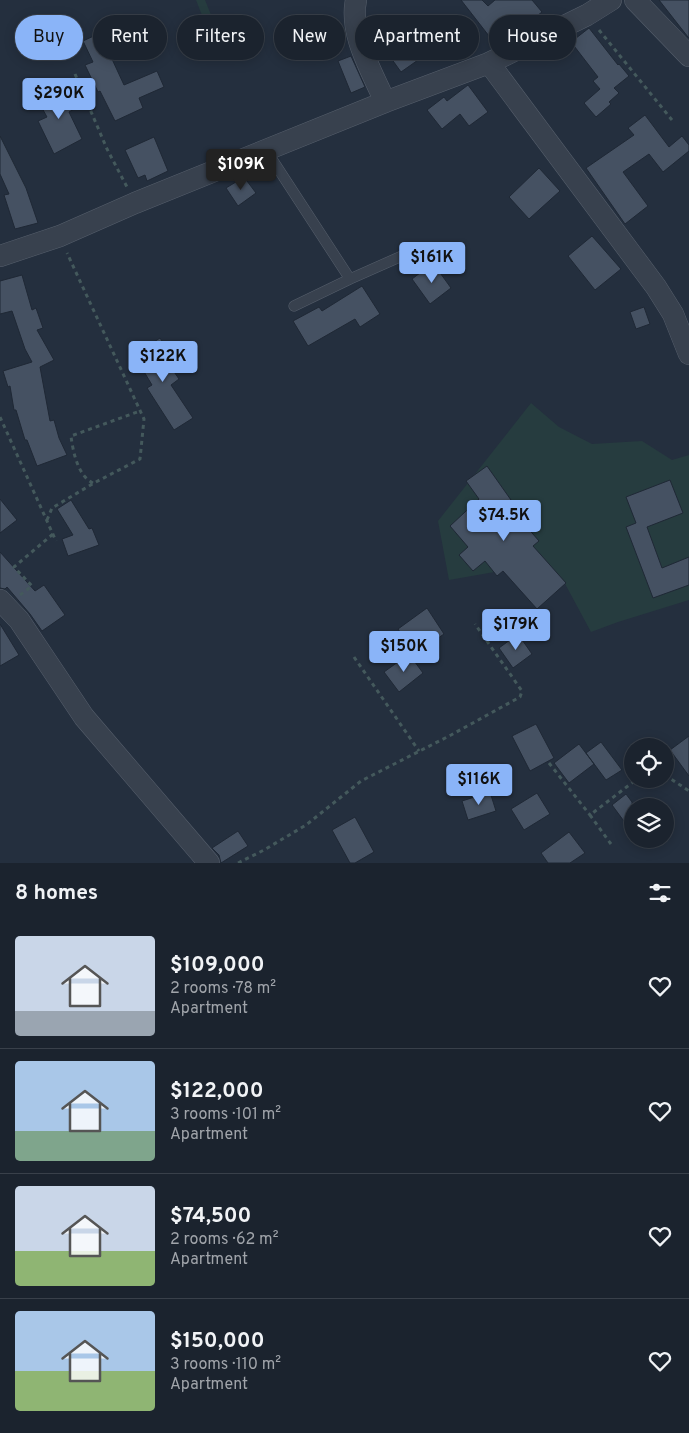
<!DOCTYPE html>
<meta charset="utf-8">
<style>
body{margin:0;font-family:Overpass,sans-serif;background:#282f3a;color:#f1f3f6;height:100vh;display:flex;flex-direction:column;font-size:19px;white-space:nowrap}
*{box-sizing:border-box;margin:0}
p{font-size:16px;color:#a0a4aa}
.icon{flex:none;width:28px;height:28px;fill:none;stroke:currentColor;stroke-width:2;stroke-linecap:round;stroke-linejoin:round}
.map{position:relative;height:863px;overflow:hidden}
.details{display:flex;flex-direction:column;background:#1b232e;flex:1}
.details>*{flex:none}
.hud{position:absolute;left:15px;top:15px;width:660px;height:45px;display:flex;gap:10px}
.buttons{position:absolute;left:624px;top:738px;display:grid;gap:10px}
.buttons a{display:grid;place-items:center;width:50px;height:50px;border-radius:50%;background:#1b232e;box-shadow:0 2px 12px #0003,0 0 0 1px #39404a;font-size:25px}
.price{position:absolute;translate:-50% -42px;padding:0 11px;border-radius:5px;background:#8ab4f8;color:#111;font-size:16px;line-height:32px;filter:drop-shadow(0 1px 2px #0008)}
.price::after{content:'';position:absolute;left:50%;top:30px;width:15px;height:11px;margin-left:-8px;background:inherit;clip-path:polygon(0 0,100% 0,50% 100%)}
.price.on{background:#222;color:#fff}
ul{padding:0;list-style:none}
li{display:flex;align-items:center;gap:15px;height:125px;padding:0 15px}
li+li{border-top:1px solid #39404a}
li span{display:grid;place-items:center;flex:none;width:140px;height:100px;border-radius:5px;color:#555}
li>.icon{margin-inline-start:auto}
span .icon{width:60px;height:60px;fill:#fffc;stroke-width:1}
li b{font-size:21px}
h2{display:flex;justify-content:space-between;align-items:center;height:60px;padding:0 15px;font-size:21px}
.pill{padding:0 18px;border-radius:22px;background:#1b232e;box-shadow:0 2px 12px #0003,0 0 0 1px #39404a;font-size:18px;line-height:45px}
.pill.on{background:#8ab4f8;color:#111}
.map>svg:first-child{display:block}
.green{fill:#263c3f}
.building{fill:#455162;stroke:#1f2835}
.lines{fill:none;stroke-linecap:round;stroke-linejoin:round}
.service-casing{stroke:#565f6c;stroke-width:11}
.minor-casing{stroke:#565f6c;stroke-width:22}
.path{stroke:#44595c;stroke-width:3;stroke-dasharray:4 4;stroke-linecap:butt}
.service{stroke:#38414e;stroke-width:10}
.minor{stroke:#38414e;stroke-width:21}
</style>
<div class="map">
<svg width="689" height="863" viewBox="0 0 689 863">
<rect width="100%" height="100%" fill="#242f3e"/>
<path class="green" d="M196 0H205L224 47 216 51Z
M531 403 559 427 592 444 642 441 672 460 689 455V600L618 622 591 632 563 580 512 569 449 580 438 521Z"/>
<path class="building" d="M461 0H482L488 6 495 0H532L542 12 529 22 531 25 517 35 496 45Z
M659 0H689V38L688 37Z
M326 21 334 38 319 45 311 28Z
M423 27 438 46 401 72 378 40 391 30 402 44Z
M589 28 618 65 619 64 629 76 614 88 619 93 609 102 611 104 596 117 584 103 600 89 593 81 598 77 571 42Z
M100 33 124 85 157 71 164 87 139 98 143 108 115 121 100 91 98 92 85 65 93 62 83 41Z
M351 56 365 87 351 93 338 61Z
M63 85 76 108 69 112 82 139 54 154 38 121 47 117 37 99Z
M468 85 488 112 469 126 460 114 442 129 427 110 444 97 447 101Z
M645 115 669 147 682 136 689 145V151L663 172 649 154 623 172 648 206 625 224 586 168 634 135 628 128Z
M0 136 26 188 38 223 15 229 4 195 9 194 0 174Z
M154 137 168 171 147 181 145 175 138 178 125 150Z
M539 168 560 191 529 219 509 197Z
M244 177 256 193 238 206 226 188Z
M592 236 621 269 595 290 568 256Z
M433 263 451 288 430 304 412 279Z
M22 275 32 310 36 308 43 328 37 330 54 360 40 367 50 421 54 420 59 438 67 455 37 466 27 440H25L16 410H14L10 386 8 387 3 371 32 362 25 349 12 311 0 314V281Z
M362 286 380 314 360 327 355 319 308 346 293 321 319 307 322 311Z
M644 307 650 324 636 329 630 312Z
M160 338 172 356 166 360 179 379 171 385 193 418 174 430 147 388 152 385 134 355Z
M487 466 511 500 501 507 521 531 526 526 539 541 533 546 566 583 537 609 503 571 497 576 485 561 473 571 459 555 468 547 450 526 479 499 466 481Z
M670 480 683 513 647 527 662 568 689 557V585L653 598 626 527 636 523 626 497Z
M0 499 17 520 0 533Z
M71 500 89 529 92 528 99 545 68 556 62 539 73 535 57 509Z
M0 552 35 591 44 585 65 615 42 631 30 614 7 587 5 589 0 588Z
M427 608 444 634 415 654 398 629Z
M0 624 19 655 0 666Z
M518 634 532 654 513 668 499 648Z
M409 654 423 673 399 692 384 672Z
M536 724 554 758 530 771 512 736Z
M689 736V776L670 750Z
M601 742 622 770 606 780 586 753Z
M579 744 594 764 569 783 554 763Z
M490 792 496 811 468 820 462 801Z
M537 793 550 814 524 830 511 809Z
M626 794 632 802V832L612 805Z
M355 817 374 852 355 863H350L332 830Z
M238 831 248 846 221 863 219 855 212 848Z
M569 832 585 853 570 863H548L541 853Z"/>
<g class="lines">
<defs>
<path id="service" d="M266 150 350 279 420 248
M294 306 350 279"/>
<path id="minor" d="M356 0C349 35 372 71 385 102
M635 0 689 56
M489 63 587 15 611 0
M0 256 60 236 135 203 385 102 489 63 656 287 673 314 689 354
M0 600 19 620 84 717 209 863"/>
</defs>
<use href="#service" class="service-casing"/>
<use href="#minor" class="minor-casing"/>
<path class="path" d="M599 30 672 120
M75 74 107 149 127 187
M0 417 56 541
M93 483C78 476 73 452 71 436L140 411
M47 520 52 508 94 483 140 459 144 419 67 253
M20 595 32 586 14 567 53 534
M354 657 419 751
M549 763 590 815
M665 775 689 791
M611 844 590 815 637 779
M238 863 264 850 306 825 361 781 451 735 520 697 522 691 475 624"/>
<use href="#service" class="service"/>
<use href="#minor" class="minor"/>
</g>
</svg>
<div class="buttons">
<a><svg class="icon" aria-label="locate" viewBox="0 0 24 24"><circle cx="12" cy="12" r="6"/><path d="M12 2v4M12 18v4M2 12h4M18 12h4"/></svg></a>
<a><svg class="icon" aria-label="layers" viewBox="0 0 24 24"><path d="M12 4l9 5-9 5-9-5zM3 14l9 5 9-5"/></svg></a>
</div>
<b class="price" style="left:59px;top:120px">$290K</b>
<b class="price on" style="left:241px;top:191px">$109K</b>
<b class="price" style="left:432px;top:284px">$161K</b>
<b class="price" style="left:163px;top:383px">$122K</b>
<b class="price" style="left:504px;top:542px">$74.5K</b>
<b class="price" style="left:516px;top:651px">$179K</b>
<b class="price" style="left:404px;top:673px">$150K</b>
<b class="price" style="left:479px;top:806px">$116K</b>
<div class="hud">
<a class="pill on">Buy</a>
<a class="pill">Rent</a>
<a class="pill">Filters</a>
<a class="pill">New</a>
<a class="pill">Apartment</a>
<a class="pill">House</a>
</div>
</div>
<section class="details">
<h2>8 homes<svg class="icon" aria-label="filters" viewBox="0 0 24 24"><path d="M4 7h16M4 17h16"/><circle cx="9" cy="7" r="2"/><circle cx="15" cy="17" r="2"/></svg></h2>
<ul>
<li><span style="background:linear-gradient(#c9d6e8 75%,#9aa5b1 0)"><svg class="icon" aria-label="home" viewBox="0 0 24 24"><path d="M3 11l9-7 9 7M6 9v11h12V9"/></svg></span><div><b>$109,000</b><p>2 rooms · 78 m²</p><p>Apartment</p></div><svg class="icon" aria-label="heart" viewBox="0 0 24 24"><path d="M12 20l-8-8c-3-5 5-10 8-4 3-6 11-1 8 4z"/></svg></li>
<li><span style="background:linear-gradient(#a9c7e8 70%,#7fa58c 0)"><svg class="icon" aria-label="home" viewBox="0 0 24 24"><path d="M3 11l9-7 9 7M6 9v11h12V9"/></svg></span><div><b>$122,000</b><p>3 rooms · 101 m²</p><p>Apartment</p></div><svg class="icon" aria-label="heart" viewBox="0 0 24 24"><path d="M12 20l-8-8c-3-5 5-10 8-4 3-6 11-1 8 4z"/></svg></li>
<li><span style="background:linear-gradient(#c9d6e8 65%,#8fb573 0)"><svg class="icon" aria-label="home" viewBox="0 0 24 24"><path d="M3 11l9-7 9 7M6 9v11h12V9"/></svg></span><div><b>$74,500</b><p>2 rooms · 62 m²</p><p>Apartment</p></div><svg class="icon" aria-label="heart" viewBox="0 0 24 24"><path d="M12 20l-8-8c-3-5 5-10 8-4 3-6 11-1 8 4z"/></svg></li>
<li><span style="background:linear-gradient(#a9c7e8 60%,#8fb573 0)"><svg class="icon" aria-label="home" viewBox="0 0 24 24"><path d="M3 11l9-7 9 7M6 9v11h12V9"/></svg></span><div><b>$150,000</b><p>3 rooms · 110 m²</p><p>Apartment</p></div><svg class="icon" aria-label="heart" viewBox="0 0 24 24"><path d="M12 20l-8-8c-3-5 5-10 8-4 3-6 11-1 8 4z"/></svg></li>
</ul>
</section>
